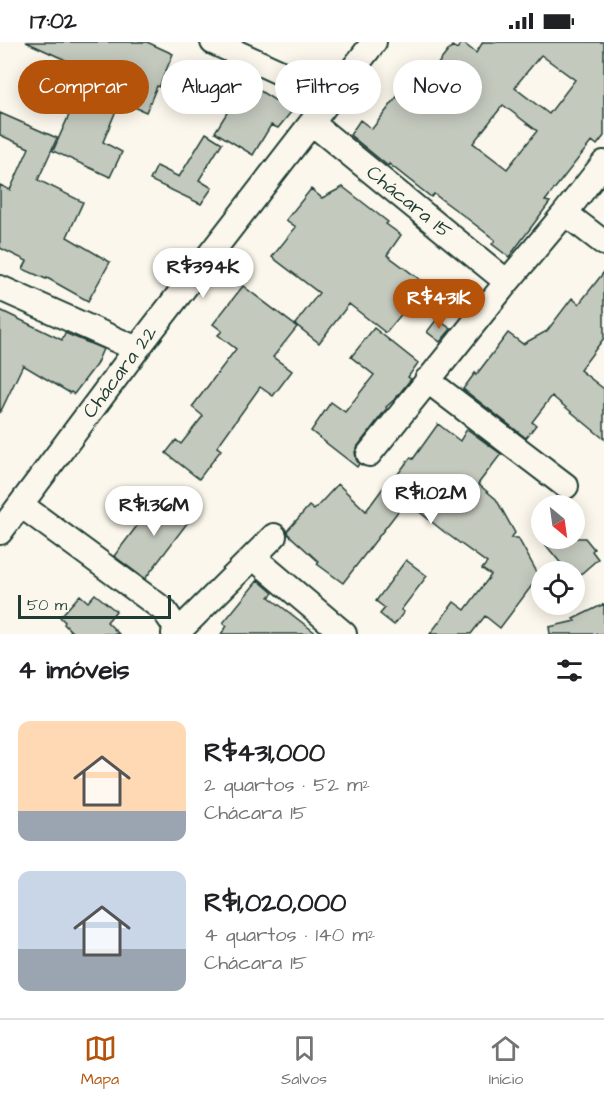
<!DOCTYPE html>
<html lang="pt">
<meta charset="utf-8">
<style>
body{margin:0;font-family:"Architects Daughter",sans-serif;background:#f2f2f2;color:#202124;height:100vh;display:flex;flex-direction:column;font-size:22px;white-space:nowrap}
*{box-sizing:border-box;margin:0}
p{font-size:20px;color:#757577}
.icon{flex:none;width:33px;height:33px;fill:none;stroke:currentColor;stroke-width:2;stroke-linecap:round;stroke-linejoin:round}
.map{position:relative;height:592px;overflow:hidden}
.details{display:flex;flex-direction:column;background:#fff;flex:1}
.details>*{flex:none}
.top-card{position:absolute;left:18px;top:18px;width:568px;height:54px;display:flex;gap:12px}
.needle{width:39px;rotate:151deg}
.buttons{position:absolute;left:531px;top:453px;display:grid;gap:12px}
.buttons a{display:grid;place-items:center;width:54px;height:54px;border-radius:50%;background:#fff;box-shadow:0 3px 15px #0003;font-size:30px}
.scale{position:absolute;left:18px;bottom:15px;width:153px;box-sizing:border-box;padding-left:6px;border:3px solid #1f3d34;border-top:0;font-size:16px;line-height:21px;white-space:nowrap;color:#1f3d34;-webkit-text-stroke:4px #fbf7ec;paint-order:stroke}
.price{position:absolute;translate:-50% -51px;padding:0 14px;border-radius:21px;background:#fff;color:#222;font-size:20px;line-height:39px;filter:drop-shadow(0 2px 3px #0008)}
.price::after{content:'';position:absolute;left:50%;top:36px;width:18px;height:14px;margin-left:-9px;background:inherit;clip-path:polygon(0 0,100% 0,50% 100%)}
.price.current{background:#b45309;color:#fff}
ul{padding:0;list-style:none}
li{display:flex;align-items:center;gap:18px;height:150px;padding:0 18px}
li span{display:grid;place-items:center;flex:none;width:168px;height:120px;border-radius:12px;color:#555}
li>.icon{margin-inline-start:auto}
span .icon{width:72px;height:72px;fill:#fffc;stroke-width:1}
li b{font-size:26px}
h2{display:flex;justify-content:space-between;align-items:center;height:72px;padding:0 18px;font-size:26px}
.tag{padding:0 21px;border-radius:27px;background:#fff;box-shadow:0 3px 15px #0003;font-size:21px;line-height:54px}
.tag.current{background:#b45309;color:#fff}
.status{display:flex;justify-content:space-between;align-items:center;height:42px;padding:0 30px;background:#fff;direction:ltr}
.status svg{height:16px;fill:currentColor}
.menu{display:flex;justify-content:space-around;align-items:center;height:84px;border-top:2px solid #e0e0e0;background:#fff;font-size:16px;color:#757577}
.menu a{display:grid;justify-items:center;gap:3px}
.menu .current{color:#b45309}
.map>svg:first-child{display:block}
.building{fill:#c4c9be;stroke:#1f3d34;stroke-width:1.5;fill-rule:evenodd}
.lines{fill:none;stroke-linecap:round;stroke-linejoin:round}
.street-casing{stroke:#1f3d34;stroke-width:28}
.street{stroke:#fbf7ec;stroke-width:24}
.labels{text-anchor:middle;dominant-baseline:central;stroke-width:5;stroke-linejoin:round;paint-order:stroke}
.street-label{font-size:20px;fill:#1f3d34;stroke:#fbf7ec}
</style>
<div class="status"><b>17:02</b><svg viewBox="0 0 49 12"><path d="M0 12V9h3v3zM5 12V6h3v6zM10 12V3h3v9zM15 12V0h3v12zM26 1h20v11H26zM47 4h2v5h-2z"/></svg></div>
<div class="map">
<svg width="604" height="592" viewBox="0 0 604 592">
<rect width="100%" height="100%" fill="#fbf7ec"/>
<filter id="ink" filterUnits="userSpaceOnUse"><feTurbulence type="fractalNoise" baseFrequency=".0167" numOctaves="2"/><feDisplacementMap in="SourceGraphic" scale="12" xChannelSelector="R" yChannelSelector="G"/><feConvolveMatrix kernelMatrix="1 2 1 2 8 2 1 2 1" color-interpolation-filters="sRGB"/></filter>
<g filter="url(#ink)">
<path class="building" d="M26 0H147L173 12 159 45 157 44 146 70 120 59 103 100 122 110 110 135 53 109 81 46 65 38 72 21Z
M462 0 476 11 483 0H604V94L597 103 592 99 545 159 550 160 509 215 492 202 495 198 464 174 434 152 431 155 389 122 388 124 350 93 360 78 372 87 403 47 408 52 418 39 422 42 452 4 457 7ZM541 13 575 38 549 72 515 46 518 42H517ZM503 63 537 89 507 127 473 101Z
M246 40 292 69 278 86 271 83 253 113 215 90Z
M0 71 57 96 38 138 83 160 67 195 110 220 88 259 47 236 46 237 23 227 27 219 0 206V143L10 148 29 106 0 93Z
M206 91 222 101 199 138 212 146 201 162 150 138 157 124 179 135Z
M343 145 388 180 386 182 401 193 387 213 427 243 414 259 413 258 386 291 349 262 319 301 295 282 319 251 272 215 296 185 286 178 311 147 322 156Z
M604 230V296L580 328 604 347V397L552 354 532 380 536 383 526 396 463 347 475 331 476 333 508 291 523 302 547 289 572 256 579 262Z
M243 244 297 285 273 315 292 329 273 354 260 345 217 405 221 408 199 437 166 411 176 398 181 402 203 374 192 365 236 307 218 293 222 289 213 282Z
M0 268 62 298 65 291 103 307 96 323 74 352 71 350 70 351 23 323 0 371Z
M437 277 451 287 440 300 427 290Z
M374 286 418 321 408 335 411 337 395 357 386 365 387 366 358 404 355 410 356 417 359 422 357 425 311 389 331 360 345 370 374 333 351 315Z
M438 382 460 399 467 387 501 412 478 442 496 457 515 491 511 496H518L539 534 500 586 485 574 471 592H430L454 560 465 568 491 533 482 527 487 521 443 489 406 459 343 541 317 522 319 520 288 492 287 489 309 464 314 468 338 442 366 469 383 446 386 448 410 416 413 417Z
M168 453 194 472 145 537 114 514 140 480 142 482 159 460 161 462Z
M540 496H585L594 507 592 509 598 517 575 537 574 530H568Z
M406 518 427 534 401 568 404 570 394 583 380 572 385 566 376 559Z
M258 538 273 551 269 555 317 592H221L227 584 223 581Z
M95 552 116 569 107 580 119 592H74L64 582 65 580 60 575 80 553 88 560Z
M604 562V592H550L549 585 575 579 573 577Z"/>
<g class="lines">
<defs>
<path id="street" d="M213 0 332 54
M312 81 507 240 565 171 604 121
M565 171 604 201
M0 246 137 307
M427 338 566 444
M369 412 507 240
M21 463 164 568 175 584 174 592
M0 490 137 307 374 0
M253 515 344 592
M176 592 274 494"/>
</defs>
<use href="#street" class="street-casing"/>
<use href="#street" class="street"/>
</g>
</g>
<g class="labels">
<g class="street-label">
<text transform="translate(409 160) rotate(39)">Chácara 15</text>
<text transform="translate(120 330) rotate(-53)">Chácara 22</text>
</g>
</g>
</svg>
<div class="buttons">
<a><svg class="needle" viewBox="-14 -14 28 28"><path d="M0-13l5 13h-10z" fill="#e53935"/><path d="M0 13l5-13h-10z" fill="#757577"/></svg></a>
<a><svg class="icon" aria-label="locate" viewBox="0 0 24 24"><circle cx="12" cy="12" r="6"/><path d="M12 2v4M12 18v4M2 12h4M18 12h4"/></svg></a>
</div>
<div class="scale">50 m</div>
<b class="price" style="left:203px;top:257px">R$394K</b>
<b class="price current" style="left:439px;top:288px">R$431K</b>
<b class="price" style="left:431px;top:483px">R$1.02M</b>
<b class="price" style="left:154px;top:495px">R$1.36M</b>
<div class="top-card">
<a class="tag current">Comprar</a>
<a class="tag">Alugar</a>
<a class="tag">Filtros</a>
<a class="tag">Novo</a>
</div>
</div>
<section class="details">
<h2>4 imóveis<svg class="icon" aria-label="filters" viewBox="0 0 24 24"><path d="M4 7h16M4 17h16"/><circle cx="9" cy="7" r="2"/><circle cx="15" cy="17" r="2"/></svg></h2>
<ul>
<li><span style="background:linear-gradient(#ffd9b3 75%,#9aa5b1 0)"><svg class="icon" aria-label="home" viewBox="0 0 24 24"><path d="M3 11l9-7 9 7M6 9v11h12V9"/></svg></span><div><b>R$431,000</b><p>2 quartos · 52 m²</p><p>Chácara 15</p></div></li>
<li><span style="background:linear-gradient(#c9d6e8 65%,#9aa5b1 0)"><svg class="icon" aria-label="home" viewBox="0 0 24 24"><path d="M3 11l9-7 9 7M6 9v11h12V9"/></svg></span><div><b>R$1,020,000</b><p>4 quartos · 140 m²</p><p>Chácara 15</p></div></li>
</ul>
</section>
<nav class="menu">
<a class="current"><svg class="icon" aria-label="map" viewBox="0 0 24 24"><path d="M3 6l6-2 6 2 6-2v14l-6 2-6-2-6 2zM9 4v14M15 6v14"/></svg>Mapa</a>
<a><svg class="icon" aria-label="saved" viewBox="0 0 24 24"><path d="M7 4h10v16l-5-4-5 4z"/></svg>Salvos</a>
<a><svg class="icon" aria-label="home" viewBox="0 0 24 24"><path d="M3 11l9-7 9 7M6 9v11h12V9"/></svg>Início</a>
</nav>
